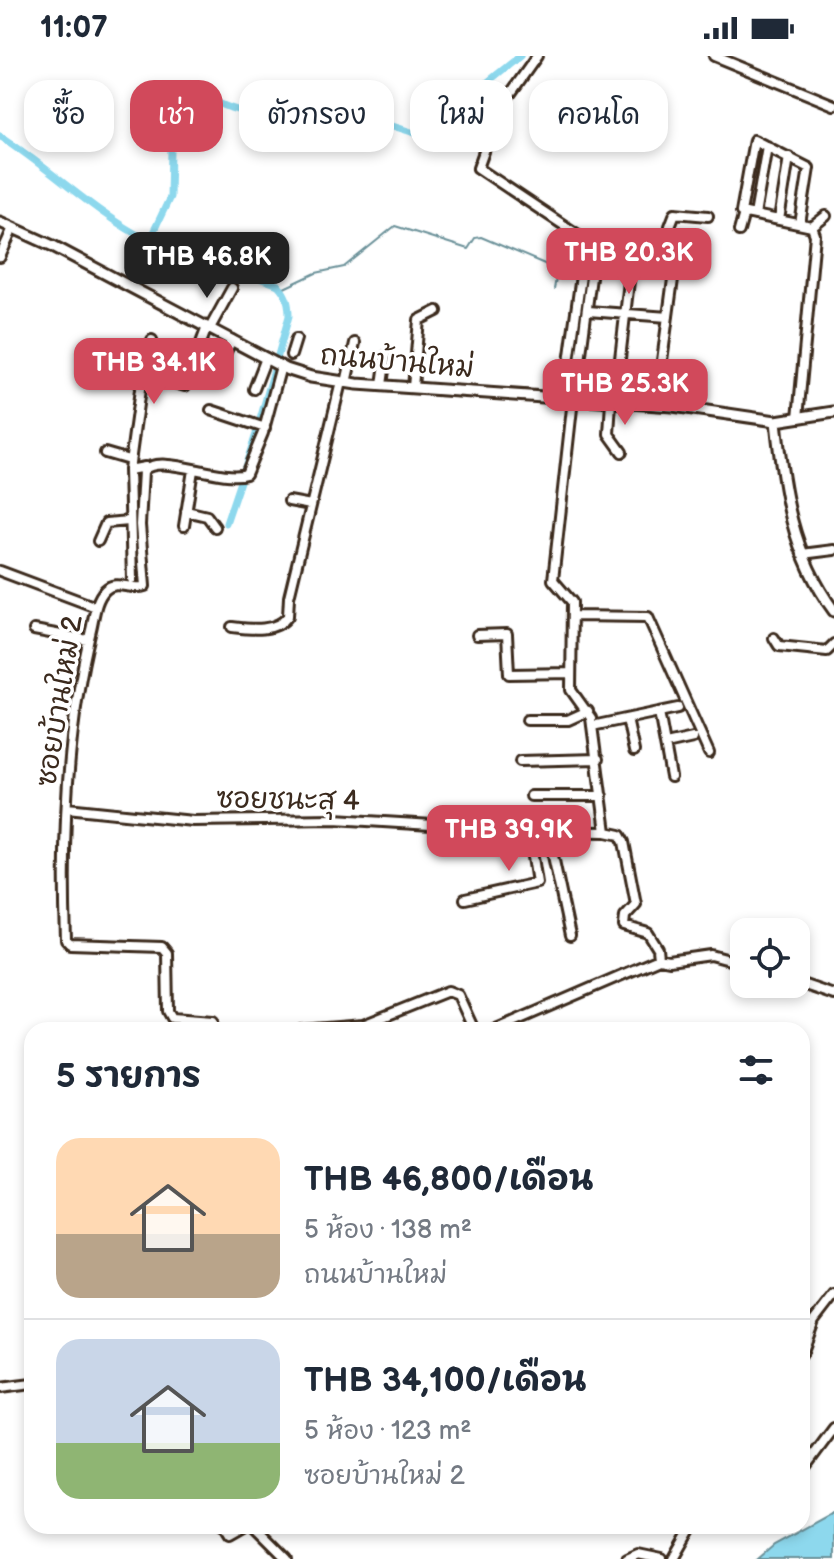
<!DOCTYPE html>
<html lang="th">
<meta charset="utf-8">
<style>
body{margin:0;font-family:"Balsamiq Sans","Playpen Sans Thai",sans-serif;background:#f6f6f7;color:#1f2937;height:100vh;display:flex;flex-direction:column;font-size:30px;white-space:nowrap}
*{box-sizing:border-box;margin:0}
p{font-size:26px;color:#747a83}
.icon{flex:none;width:44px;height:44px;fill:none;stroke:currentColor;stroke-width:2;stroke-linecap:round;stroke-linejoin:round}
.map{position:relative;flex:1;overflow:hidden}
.panel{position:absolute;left:24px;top:966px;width:786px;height:512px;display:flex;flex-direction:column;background:#fff;border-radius:24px;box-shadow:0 4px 12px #0003}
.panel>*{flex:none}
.hud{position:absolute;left:24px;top:24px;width:786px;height:72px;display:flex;gap:16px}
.controls{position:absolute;left:730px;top:862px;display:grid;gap:16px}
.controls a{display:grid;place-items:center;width:80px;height:80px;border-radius:16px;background:#fff;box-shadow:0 4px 12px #0003;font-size:40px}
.price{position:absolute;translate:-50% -68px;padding:0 18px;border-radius:16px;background:#d1495b;color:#fff;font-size:26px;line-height:52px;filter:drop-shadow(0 2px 4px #0008)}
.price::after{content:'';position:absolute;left:50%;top:48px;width:24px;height:18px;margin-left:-12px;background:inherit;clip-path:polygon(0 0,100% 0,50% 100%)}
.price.on{background:#222;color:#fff}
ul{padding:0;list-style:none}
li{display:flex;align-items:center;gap:24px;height:200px;padding:0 32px}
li+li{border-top:2px solid #e0e1e3}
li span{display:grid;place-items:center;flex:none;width:224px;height:160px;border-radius:24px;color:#555}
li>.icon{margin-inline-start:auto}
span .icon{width:96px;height:96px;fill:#fffc;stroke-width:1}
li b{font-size:34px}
h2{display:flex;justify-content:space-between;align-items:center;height:96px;padding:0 32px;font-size:34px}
.chip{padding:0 28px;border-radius:24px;background:#fff;box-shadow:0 4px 12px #0003;font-size:28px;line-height:72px}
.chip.on{background:#d1495b;color:#fff}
.status{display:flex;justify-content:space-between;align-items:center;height:56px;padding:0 40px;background:#fff;direction:ltr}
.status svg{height:22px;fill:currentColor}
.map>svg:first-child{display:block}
.water{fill:#8dd8ed;stroke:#6c929a;stroke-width:2}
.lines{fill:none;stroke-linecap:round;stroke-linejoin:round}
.stream{stroke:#6c929a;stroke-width:2}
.canal{stroke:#8dd8ed;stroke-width:7}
.minor-tunnel{stroke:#d8d4d2;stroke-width:8;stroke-dasharray:8 4;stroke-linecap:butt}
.minor-casing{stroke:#3b2a1e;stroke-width:14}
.tertiary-casing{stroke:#3b2a1e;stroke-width:15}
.minor{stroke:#fff;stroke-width:8}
.tertiary{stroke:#fff;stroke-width:9}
.labels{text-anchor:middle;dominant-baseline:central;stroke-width:7;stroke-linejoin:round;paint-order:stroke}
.street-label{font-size:28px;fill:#3b2a1e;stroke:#fff}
</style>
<div class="status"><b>11:07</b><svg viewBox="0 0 49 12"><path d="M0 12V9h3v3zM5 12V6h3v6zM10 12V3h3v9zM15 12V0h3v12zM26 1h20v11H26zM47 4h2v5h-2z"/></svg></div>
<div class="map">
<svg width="834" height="1503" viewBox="0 0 834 1503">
<rect width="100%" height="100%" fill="#fff"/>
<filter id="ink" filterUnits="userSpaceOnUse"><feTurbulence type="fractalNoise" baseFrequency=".0125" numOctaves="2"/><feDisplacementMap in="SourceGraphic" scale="16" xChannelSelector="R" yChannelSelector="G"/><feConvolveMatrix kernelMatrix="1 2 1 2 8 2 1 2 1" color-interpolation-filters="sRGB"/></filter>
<g filter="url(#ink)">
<path class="water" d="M834 1456V1503H758L774 1489Z"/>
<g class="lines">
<path class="stream" d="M282 233 316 217 344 211 395 170 468 193 475 182 481 181 554 212 557 217 554 233"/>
<path class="canal" d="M0 80C50 112 92 155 145 183 182 202 237 212 278 229 287 239 289 247 289 260L256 378 226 467
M149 185 170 141 171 94 195 44C215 39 231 59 251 54L257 35 268 31 418 78 432 71 520 0"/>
<path class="minor-tunnel" d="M669 191 670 170"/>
<defs>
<path id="minor" d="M537 0 499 54 478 112 595 190 575 344
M714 0 834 49
M755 159 767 90
M779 164 789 101
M800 168 809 112 754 84 741 156 812 171
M670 170 675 157 708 160
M812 171 826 160
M739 175 744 157
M589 190 666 194 669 191
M0 201 13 172
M588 255 668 261
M210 272 232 232
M291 299 296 283
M220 307 232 284
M157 322 185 330 207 271
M346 327 355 287
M382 329 386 300
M413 331 419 264 437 255
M254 333 266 302
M564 343 586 183
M573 343 553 524 572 546 571 634 591 662 606 776 620 779 624 786 636 848 625 860 624 870 648 877 658 893 659 903
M611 346 609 378 622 396
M615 346 632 199
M656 349 676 201
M211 354 265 372
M798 362 815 179 812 171
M105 397 129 404
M129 414 141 326 152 284
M289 445 311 449
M186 455 207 460 215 471
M184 470 193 414
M98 485 106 467 129 465
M802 498 834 494
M0 515 96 551
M132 523 129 414 145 411
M573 560 648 561 709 697
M232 571C249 573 276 577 288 560L289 541 341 326
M34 574 88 584
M477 579 507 578 509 618 571 617
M774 582 779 590 827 595 834 588
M659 656 671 721
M627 663 634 695
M527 664H568L588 655
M592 670 678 652
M666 688 693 682
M520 705 598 703
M531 740H602
M67 752 193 765 335 763 529 775 606 776
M548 776 570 880
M465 843 537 827 529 775
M796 926 834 939
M213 965 172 962 168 955 167 897 162 891 70 888 66 884C62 781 66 675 91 574 94 562 95 544 105 534 116 523 132 535 145 530L140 469 143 415C160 396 219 426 246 418L263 377 281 310
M301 974 363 969 448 935 458 939 474 974
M494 974 659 903 669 905 711 899 744 908
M802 1298 814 1265 834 1239
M0 1332 32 1328
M802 1415 834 1372
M225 1470 230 1478 244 1470
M254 1470 287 1503
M627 1503 638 1498 662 1503
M674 1503 693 1470"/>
<path id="tertiary" d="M0 166 53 190 286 313 311 321 357 328 673 350 776 365 834 356
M776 365C783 434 792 498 834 555"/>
</defs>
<use href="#minor" class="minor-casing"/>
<use href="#tertiary" class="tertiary-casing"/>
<use href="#minor" class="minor"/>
<use href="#tertiary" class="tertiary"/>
</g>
</g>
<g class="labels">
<g class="street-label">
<text transform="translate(397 306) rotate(5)">ถนนบ้านใหม่</text>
<text transform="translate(60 645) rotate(-81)">ซอยบ้านใหม่ 2</text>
<text transform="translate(288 744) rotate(1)">ซอยชนะสุ 4</text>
</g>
</g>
</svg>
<div class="controls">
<a><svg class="icon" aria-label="locate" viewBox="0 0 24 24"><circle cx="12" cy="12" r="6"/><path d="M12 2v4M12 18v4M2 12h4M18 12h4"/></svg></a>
</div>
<b class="price" style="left:629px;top:240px">THB 20.3K</b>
<b class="price on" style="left:207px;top:244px">THB 46.8K</b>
<b class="price" style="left:154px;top:350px">THB 34.1K</b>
<b class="price" style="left:625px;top:371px">THB 25.3K</b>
<b class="price" style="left:509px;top:817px">THB 39.9K</b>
<div class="hud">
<a class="chip">ซื้อ</a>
<a class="chip on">เช่า</a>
<a class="chip">ตัวกรอง</a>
<a class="chip">ใหม่</a>
<a class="chip">คอนโด</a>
</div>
<section class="panel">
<h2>5 รายการ<svg class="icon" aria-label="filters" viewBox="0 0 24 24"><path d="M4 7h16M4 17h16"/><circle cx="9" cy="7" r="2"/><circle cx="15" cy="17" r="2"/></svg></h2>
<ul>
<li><span style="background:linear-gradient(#ffd9b3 60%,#b9a48a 0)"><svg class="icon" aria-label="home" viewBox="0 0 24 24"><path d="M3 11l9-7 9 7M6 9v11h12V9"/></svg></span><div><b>THB 46,800/เดือน</b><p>5 ห้อง · 138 m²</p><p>ถนนบ้านใหม่</p></div></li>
<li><span style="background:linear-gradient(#c9d6e8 65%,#8fb573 0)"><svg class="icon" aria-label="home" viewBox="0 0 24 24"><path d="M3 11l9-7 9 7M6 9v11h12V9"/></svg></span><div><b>THB 34,100/เดือน</b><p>5 ห้อง · 123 m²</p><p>ซอยบ้านใหม่ 2</p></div></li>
</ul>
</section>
</div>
